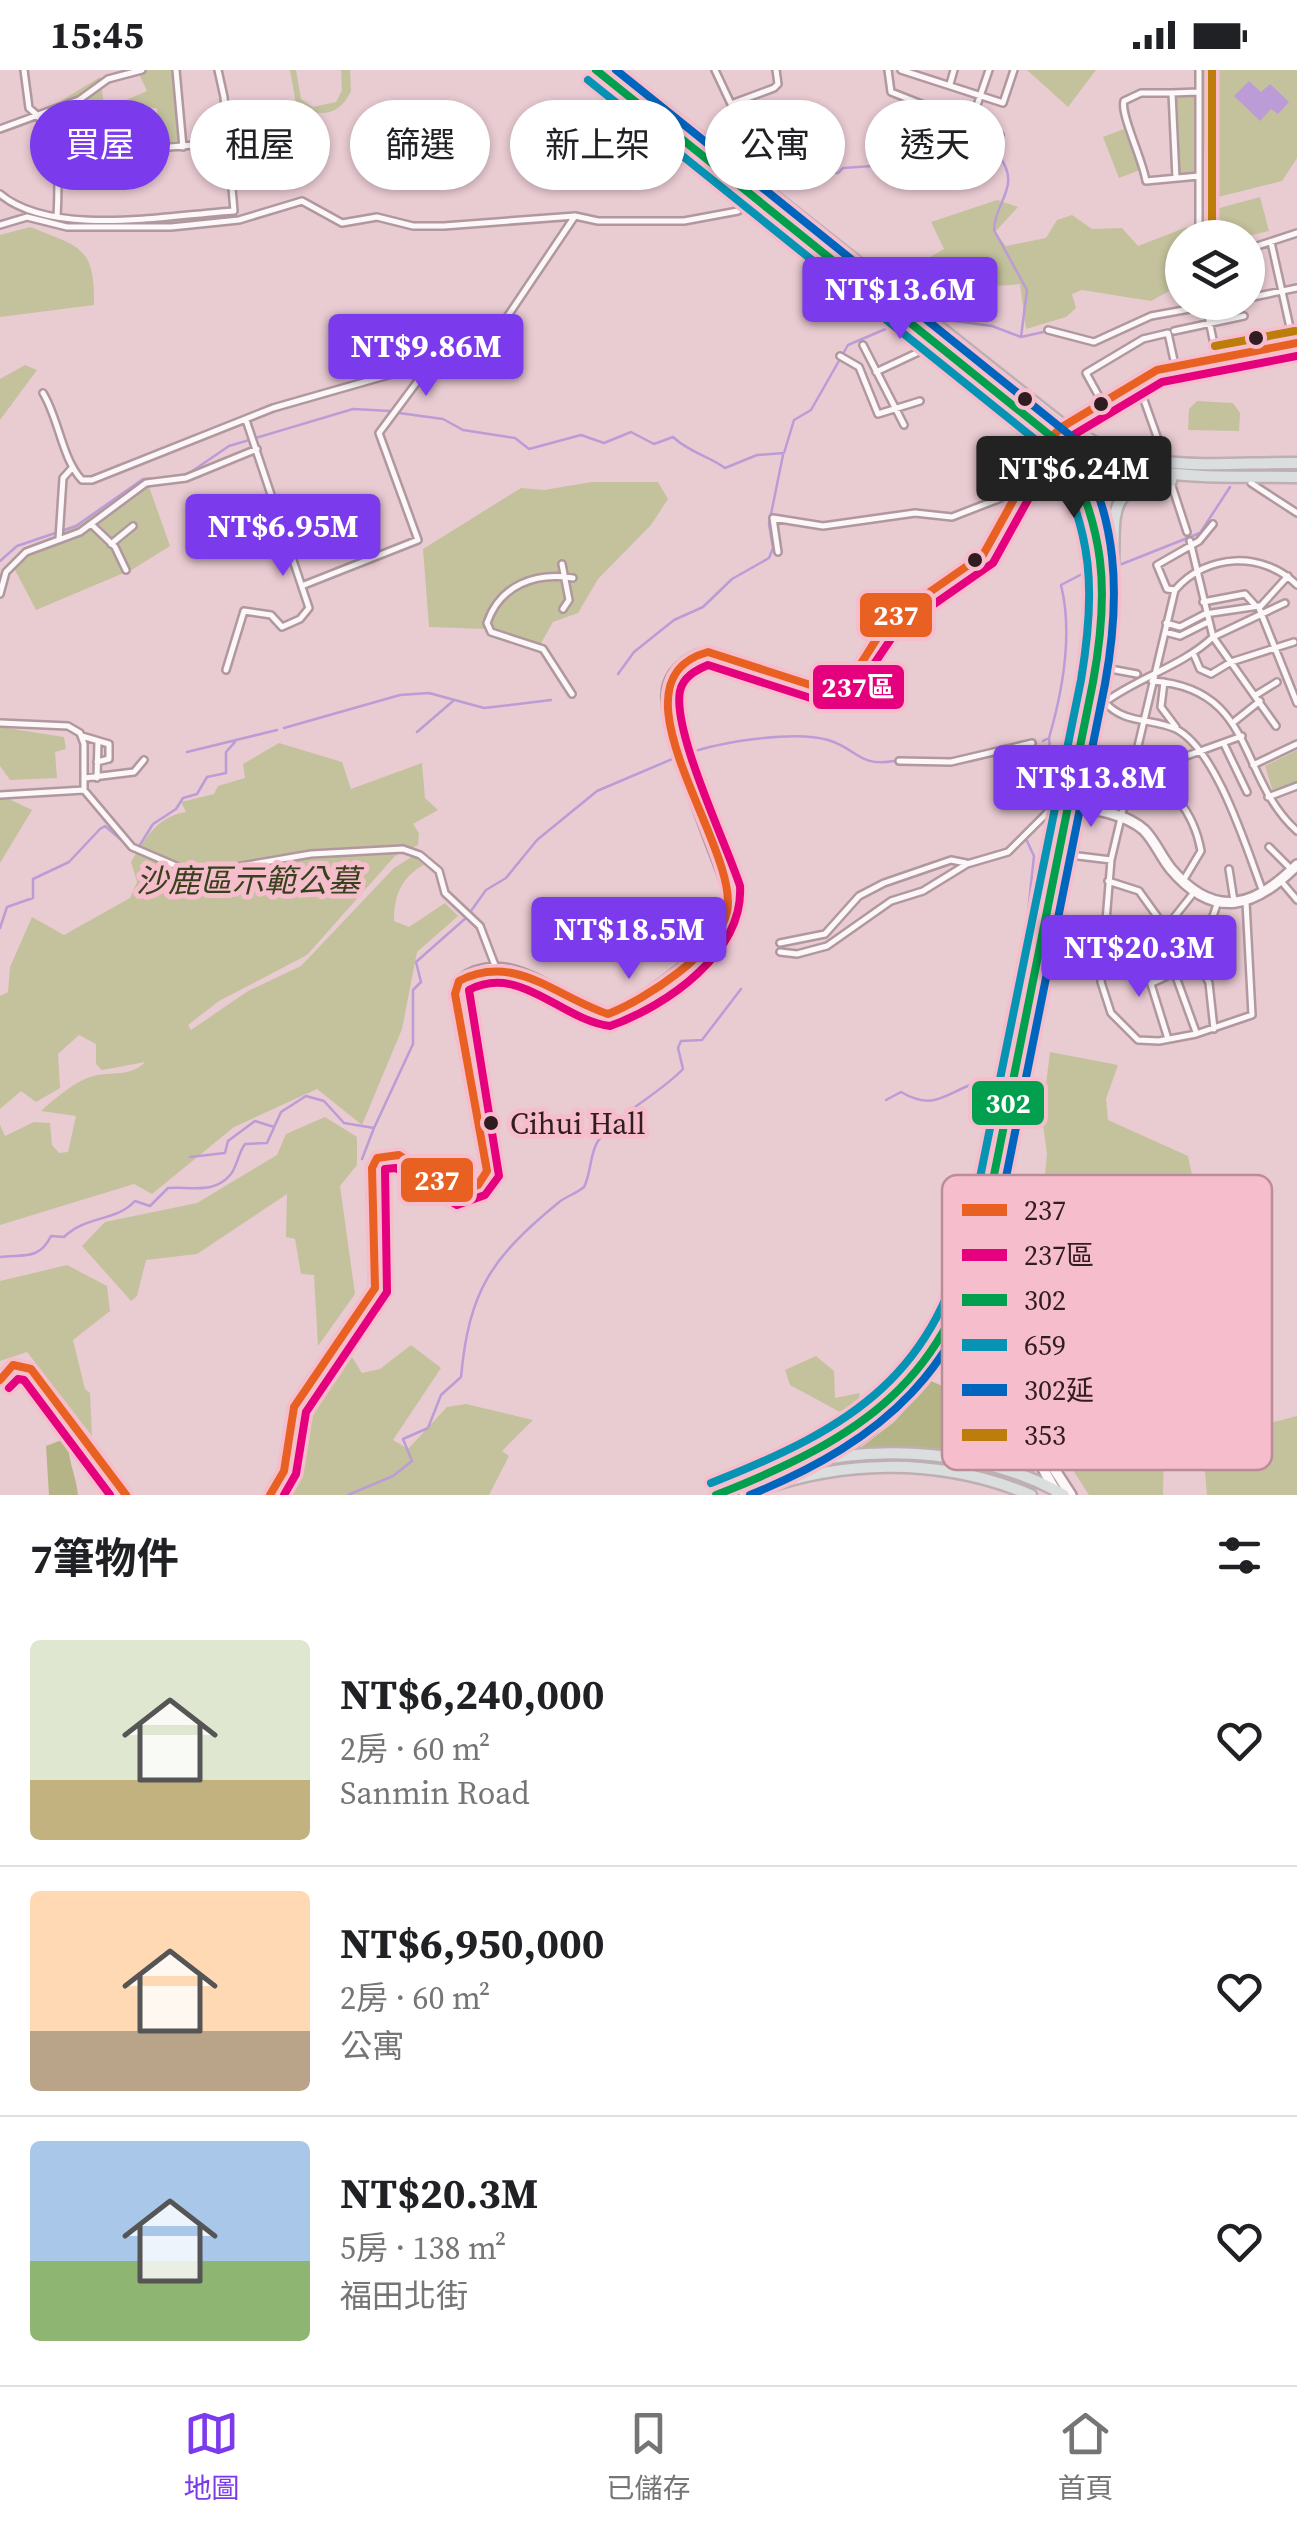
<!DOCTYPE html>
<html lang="zh-TW">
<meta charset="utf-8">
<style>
body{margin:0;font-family:"Source Serif 4","Noto Sans TC",serif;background:#f2f2f2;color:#202124;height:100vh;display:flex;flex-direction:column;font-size:38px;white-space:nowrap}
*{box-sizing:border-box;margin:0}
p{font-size:32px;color:#757577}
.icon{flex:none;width:55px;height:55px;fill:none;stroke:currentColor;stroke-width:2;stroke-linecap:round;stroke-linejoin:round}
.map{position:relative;height:1425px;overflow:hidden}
.side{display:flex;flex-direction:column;background:#fff;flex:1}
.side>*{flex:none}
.top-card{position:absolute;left:30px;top:30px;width:1238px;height:90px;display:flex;gap:20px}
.tools{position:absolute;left:1165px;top:150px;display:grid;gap:20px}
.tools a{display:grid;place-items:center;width:100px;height:100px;border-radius:50%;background:#fff;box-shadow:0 2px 8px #0004;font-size:50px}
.price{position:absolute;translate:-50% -85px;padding:0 22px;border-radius:10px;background:#7c3aed;color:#fff;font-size:32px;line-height:65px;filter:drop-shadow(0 2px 5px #0008)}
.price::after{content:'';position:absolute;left:50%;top:60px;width:30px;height:22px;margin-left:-15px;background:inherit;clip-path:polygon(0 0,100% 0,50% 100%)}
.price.current{background:#222;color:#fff}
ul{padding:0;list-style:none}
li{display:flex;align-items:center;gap:30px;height:250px;padding:0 30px}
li+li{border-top:2px solid #e0e0e0}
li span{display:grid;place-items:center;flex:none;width:280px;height:200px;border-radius:10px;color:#555}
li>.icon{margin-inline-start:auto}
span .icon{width:120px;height:120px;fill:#fffc;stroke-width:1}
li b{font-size:42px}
h2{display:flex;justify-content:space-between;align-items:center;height:120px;padding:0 30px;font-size:42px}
.tag{padding:0 35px;border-radius:45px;background:#fff;box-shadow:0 2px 8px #0004;font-size:35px;line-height:90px}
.tag.current{background:#7c3aed;color:#fff}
.status{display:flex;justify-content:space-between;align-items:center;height:70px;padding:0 50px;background:#fff;direction:ltr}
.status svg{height:28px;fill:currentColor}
.dock{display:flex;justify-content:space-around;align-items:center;height:140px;border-top:2px solid #e0e0e0;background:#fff;font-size:28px;color:#757577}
.dock a{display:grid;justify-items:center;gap:5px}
.dock .current{color:#7c3aed}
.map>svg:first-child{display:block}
.green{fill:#c4c29d}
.forest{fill:#b5b486}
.water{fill:#bc9cd6}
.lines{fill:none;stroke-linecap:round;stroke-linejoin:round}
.stream{stroke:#bc9cd6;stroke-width:2.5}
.street-casing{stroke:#b0989e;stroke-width:10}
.secondary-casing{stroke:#b0989e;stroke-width:14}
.primary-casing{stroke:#beafb3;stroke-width:15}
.street{stroke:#fcf7f8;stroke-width:5}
.secondary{stroke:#fcf7f8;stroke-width:9}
.primary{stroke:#dbdede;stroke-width:10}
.bus-1-casing{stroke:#f6becc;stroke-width:15}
.bus-2-casing{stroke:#f6becc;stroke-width:15}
.bus-3-casing{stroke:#f6becc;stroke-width:15}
.bus-4-casing{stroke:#f6becc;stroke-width:15}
.bus-5-casing{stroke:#f6becc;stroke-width:15}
.bus-6-casing{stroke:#f6becc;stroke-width:15}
.bus-1{stroke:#e86122;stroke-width:8}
.bus-2{stroke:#e5007d;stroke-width:8}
.bus-3{stroke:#029f4f;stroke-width:8}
.bus-4{stroke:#0794b4;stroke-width:8}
.bus-5{stroke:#0065bd;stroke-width:8}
.bus-6{stroke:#bc7d0a;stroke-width:8}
.bus-dot{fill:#311c22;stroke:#f6becc;stroke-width:4}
.labels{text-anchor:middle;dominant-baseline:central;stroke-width:10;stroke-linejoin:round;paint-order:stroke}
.bus-label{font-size:30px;fill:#311c22;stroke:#f6becc;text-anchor:start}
.park-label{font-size:32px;font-style:italic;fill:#37411b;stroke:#f6becc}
.key{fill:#f6becc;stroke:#bb8d99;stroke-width:2.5}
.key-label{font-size:28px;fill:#311c22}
.line-badge{stroke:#f6becc;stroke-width:4}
.badge-label{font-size:28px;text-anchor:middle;font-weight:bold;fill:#fff}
</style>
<div class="status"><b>15:45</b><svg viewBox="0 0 49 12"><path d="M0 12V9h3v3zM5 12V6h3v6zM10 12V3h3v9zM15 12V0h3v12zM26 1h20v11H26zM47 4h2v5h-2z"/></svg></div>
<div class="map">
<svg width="1297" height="1425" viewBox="0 0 1297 1425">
<rect width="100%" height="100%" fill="#e9cbd2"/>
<path class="green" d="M137 0H174L181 75 162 77 157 38 126 39 121 32 147 21Z
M290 0H296L301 29 313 37 336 32 342 20 341 0H350L351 21C339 47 318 48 296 34Z
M1027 0H1096L1068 37Z
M1202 0H1297V88L1282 111 1206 130Z
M100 7 105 41 41 43Z
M1197 23 1198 105 1178 107 1173 25Z
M1124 59 1140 100 1119 108 1103 67Z
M1260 127 1269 161 1243 167H1212L1205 142Z
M997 130 1018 137 995 162 1006 176 1046 168 1057 150 1072 145 1092 159 1122 158 1138 176 1187 157 1188 167 1182 168V214L1151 231 1082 220 1072 224 1076 238 1066 247 1026 259 1020 214C990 218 968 216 947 192L928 197 925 190 944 179 931 152Z
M30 157C80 177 95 176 94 235L0 247V165Z
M25 295 37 300 0 350V309Z
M1197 331 1233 333 1240 343 1239 361 1188 360 1189 339Z
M147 411 170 476 133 499 36 540 12 494Z
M592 412H658L668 429 651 455 598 509 578 543 553 552 540 575 486 559 429 557 423 479 521 418 544 420Z
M0 657 64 667 66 679 55 682 57 708 10 710 0 696Z
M279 673 342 692 351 719 422 693 425 728 438 740 413 754 419 763 418 775 395 786 307 885 219 931 188 955 191 960 248 921 301 896 394 798 413 786 424 795C401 807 394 826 394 851L409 857 445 833 458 846 417 882 402 959 362 1055 317 1019 234 1057 152 1124 134 1114 0 1155V1055L5 1066 34 1052 50 1053 52 1075 59 1083 68 1082 76 1046 41 1041C56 1028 78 1008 98 1005 115 1002 132 1006 145 992L102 1000 96 994V974L79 965 58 984 60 1018 36 1032 21 1021 0 1039V926L8 922 10 897 32 847 64 865 130 828 137 812 131 792C146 768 156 747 186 742L181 732 214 724 218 716 245 708 243 694Z
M1297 680V717L1274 725 1265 696Z
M7 728 32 740 0 793V729Z
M1050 982 1118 995 1106 1029 1108 1050 1188 1086 1196 1124 1139 1142C1142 1160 1164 1188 1159 1206 1156 1217 1143 1231 1137 1242L1148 1277 1174 1267 1202 1340 1225 1358 1255 1357 1297 1346V1425H1207L1205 1402 1178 1365 1164 1378 1163 1425H1089L1073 1400 1049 1328 1051 1246 1040 1157 1047 1084 1042 1047Z
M325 1047 357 1067V1095L340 1116 355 1224 318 1276 314 1205 301 1204 295 1169 286 1167 287 1124 197 1184 146 1190 137 1226 131 1231 82 1176 105 1152 197 1133 277 1085 286 1064Z
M67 1195 107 1216 110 1241 73 1270 85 1319 90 1323 92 1366 27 1282 0 1291V1211Z
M411 1275 441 1298 393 1370 408 1379 447 1337 466 1334 533 1350 502 1381 509 1386 489 1425H286L299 1376 345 1276 362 1303 380 1299Z
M816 1286 834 1301 835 1328 860 1323 856 1341 849 1347 790 1315 785 1300Z"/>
<path class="forest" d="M977 1252 983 1293 997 1331 1035 1403 1031 1408C974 1380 921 1384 859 1379L894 1352 931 1311 949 1319 971 1293 955 1277 969 1255Z
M59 1371H68C68 1392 76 1405 78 1425H49L46 1376Z"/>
<path class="water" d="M1249 11 1261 22 1270 14 1289 32 1278 44 1271 39 1260 51 1234 26Z"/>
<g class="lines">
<path class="stream" d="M783 118 809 101 838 103 843 98 887 95 899 89 926 98 985 84 999 86C1022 116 995 131 994 160L1027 220 1021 267 1048 261
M932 248 992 256 1021 267
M399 343 443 349 463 360 515 368 529 379 581 365 604 373 631 362 654 374 673 367C690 383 707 385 725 398L757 385 784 383 794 350 811 340 848 275 909 249
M185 406 229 376 353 339 391 341
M0 491 17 476 76 456 143 409 167 408
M1122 494 1200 463 1230 417
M618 604 634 582 674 550 703 537 732 509 769 488 773 478 769 454 783 385
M284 658 400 625 429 623 484 638 551 630
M417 662 453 631
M1049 668 1053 709
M1043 671 1049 668C1063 620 1073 564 1061 515L1082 504 1091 508
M187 682 277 660
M686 684C720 672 794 660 828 670 858 679 858 697 894 691
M138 778 153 754 176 739 183 728 197 724 207 707 226 703V682L235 672
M877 819 953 793
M471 841 486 820 506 808 537 770 597 721 677 687
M0 858 7 837 33 828V809L69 792 100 759 105 756 133 780
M1023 889 1034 786 1027 771
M886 1030 901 1022C932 1040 943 1026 970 1015 981 1011 992 1011 1003 1007
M190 1087 225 1083 228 1071 255 1051 274 1057
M362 1089 374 1058
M0 1187C22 1184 39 1191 51 1166L64 1167C86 1145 116 1152 135 1131L150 1136 168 1118C191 1116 214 1125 231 1104 237 1096 238 1084 245 1074L267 1073 281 1042 306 1026 324 1031 344 1053 374 1058 413 974V920L421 912 416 892 467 847
M348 1425 393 1406 412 1391 403 1369 428 1358 441 1325 461 1307C469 1221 491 1188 558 1133 566 1126 576 1124 584 1117 591 1104 590 1082 598 1071 621 1041 657 1026 683 999L678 978 681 971 702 970 741 919"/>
<defs>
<path id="street" d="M24 0 29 38C62 64 59 109 57 147
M176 0 183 77
M715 0 731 34 774 18 778 14 776 0
M888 0 891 22 1000 65
M901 0 1003 33 1014 0
M1199 0V168
M950 14 954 0
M1172 23 1198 22
M105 41 115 51 120 81 257 70
M971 53 989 0
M0 59 79 30 108 9 142 0
M749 98 761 77 758 39
M1176 108 1172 23H1141L1124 31C1120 44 1143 90 1146 111L1199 106
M0 124C52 168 170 145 234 141L224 27 218 0
M0 155 27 147 67 157H171L239 150 302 131 342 153 377 147 413 156H444L575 146 598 151H684L738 141 755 126
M1271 172 1293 271
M1248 179 1297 163
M1248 228 1297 218
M1205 232 1217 288
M1048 260 1094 272 1151 246 1228 232
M1174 261 1244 246
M863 275 904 355
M840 286 859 297 878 344 920 331
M876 302 938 273
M1138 313 1166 392
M43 323C59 349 62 389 82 410H92L273 338 476 280 497 262 575 146
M1102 332 1086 303 1143 269 1168 263 1175 295
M1171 413 1187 462
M1251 413 1297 443
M91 454 115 477 126 500
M59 469 63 408 72 398
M111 474 133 456
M778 482 773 448 823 456 915 443 952 447 1014 423
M562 494 569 530 563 539
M1288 506 1259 538 1297 633
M304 515 418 470 379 363 417 312 420 298
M1175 520 1167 519 1157 495 1199 471 1213 454
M0 524 6 502 26 482 80 462 146 413 186 408 257 379
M1203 532 1245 524 1254 534
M1166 553 1180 557 1205 544 1259 536
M1165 562 1180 566 1208 552
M1194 585 1200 599 1211 604 1231 592 1294 572
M1105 598 1137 604
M226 600 244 541 271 545 282 557 300 549 309 538 246 350
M1152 611C1256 618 1237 707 1297 761
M1164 612 1161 637 1176 657
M572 624 543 579 491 562 487 553C500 515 535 502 573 508
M1256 625 1277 612
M1105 632C1123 654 1152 648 1176 659 1217 680 1247 780 1263 822
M1105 632C1139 607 1182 596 1213 567L1190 471
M1235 651 1260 631
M0 653 68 656 80 663 84 674V720
M1276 656 1213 567 1285 533
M82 666 109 674V689L97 692
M1224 674 1247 722
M899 691 951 692 1032 673
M1253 695 1297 674
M1085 699 1118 707 1131 705
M1132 699C1170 711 1194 742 1201 781L1183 811
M1142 702 1242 666
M85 708 134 702 144 690
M97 708 98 671
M1128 719 1170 725
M0 725 84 720 132 777 195 804 311 784 403 779 420 785 439 801 445 823 480 856 496 898
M1268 727 1297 716
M1269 777 1292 800
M1070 785 1111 790
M1229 799 1234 831
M1108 811 1139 821 1167 860 1196 886 1209 913 1214 959
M1281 811 1297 830
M1246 832 1252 945 1196 964 1159 971 1138 970 1111 943 1101 912 1111 790 1175 520C1207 483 1263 481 1297 515
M1172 850 1195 821
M1102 867 1124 869 1141 882 1168 969
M780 873 825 864 859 826 884 813 951 790 966 793
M780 882 797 884 827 876 891 831 923 821 967 794 1008 782 1056 734 1067 736
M1175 904 1196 962
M1152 913C1195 896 1205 873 1218 831"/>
<path id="secondary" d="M1078 381 1110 475
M1070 736C1092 738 1126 744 1144 760 1155 771 1161 787 1171 799 1215 851 1255 837 1297 795
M989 1191 1013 1314 1047 1388 1071 1425
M975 1194 1005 1330 1056 1422
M0 1310 13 1295 31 1299 126 1425
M801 1391C860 1366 915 1316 946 1260 988 1184 997 1089 1014 1004 1045 853 1076 701 1101 548L1104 498 1099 469 1061 370
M793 1406C880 1369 949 1296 983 1208L1106 588 1113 491
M270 1425 284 1401 294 1337 375 1218 372 1098 377 1088 399 1085 457 1123 478 1115 487 1101 455 924 459 911C511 872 560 934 608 944 638 936 705 884 721 857 728 844 729 833 728 818 714 778 664 659 667 624 668 602 688 586 708 582L826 620 848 614 888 551 983 485 1045 373 1062 357 1157 300 1297 273"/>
<path id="primary" d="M604 0 1056 362C1134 415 1207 405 1297 407
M615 0 1078 367
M1075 360C1138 406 1222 392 1297 393
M1049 364 1081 384
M1113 496C1115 441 1106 415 1171 411
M716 1425C742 1415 768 1401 795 1395 880 1374 987 1380 1064 1425
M745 1425C837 1389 938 1386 1031 1425"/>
</defs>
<use href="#street" class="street-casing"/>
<use href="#secondary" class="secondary-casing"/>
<use href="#primary" class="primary-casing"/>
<use href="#street" class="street"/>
<use href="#secondary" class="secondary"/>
<use href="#primary" class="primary"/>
<defs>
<path id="bus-1" d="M0 1310 13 1295 31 1299 126 1425
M270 1425 284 1401 294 1337 375 1218 372 1098 377 1088 399 1085 457 1123 478 1115 487 1101 455 924 459 911C515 882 556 927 608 944 645 930 718 882 727 842 741 778 602 611 708 582L826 620 848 614 888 551 983 485 1045 373 1062 357 1157 300 1297 273"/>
<path id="bus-2" d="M9 1318 18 1309 24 1310 110 1425
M284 1425 296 1404 306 1342 387 1222 385 1099 396 1098 457 1135 485 1125 499 1106 469 920C520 893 561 950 610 956 667 936 744 882 740 816 726 773 672 661 680 621 683 607 696 600 708 595L823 632 853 625 897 560 993 493 1055 381 1070 367 1162 312 1297 286"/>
<path id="bus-3" d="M596 0 1062 375C1105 460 1110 519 1093 612L985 1150C948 1312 863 1367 716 1425"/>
<path id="bus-4" d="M588 10 1052 383C1093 464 1096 521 1081 610L972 1147C937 1305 854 1357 711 1413"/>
<path id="bus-5" d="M616 0 1071 366C1119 445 1121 526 1105 614L997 1152C964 1298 885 1370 750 1425"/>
<path id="bus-6" d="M1212 0V168
M1215 276 1295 261"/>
</defs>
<use href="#bus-1" class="bus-1-casing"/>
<use href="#bus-2" class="bus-2-casing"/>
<use href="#bus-3" class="bus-3-casing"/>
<use href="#bus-4" class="bus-4-casing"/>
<use href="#bus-5" class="bus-5-casing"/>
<use href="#bus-6" class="bus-6-casing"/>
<use href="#bus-1" class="bus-1"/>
<use href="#bus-2" class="bus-2"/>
<use href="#bus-3" class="bus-3"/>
<use href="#bus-4" class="bus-4"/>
<use href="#bus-5" class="bus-5"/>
<use href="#bus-6" class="bus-6"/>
</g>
<g class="bus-dot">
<circle cx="1256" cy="268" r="9"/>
<circle cx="1025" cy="329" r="9"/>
<circle cx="1101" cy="334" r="9"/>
<circle cx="975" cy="490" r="9"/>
<circle cx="491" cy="1053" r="9"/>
</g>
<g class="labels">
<g class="bus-label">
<text x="510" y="1053">Cihui Hall</text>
</g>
<g class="park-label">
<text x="248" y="811">沙鹿區示範公墓</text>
</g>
</g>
<rect x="942" y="1105" width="330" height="295" rx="15" class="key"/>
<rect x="962" y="1134" width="45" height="12" fill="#e86122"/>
<rect x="962" y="1179" width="45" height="12" fill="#e5007d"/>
<rect x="962" y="1224" width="45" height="12" fill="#029f4f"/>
<rect x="962" y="1269" width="45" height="12" fill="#0794b4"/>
<rect x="962" y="1314" width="45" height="12" fill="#0065bd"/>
<rect x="962" y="1359" width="45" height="12" fill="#bc7d0a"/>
<g class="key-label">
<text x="1024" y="1150">237</text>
<text x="1024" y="1195">237區</text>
<text x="1024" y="1240">302</text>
<text x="1024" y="1285">659</text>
<text x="1024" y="1330">302延</text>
<text x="1024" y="1375">353</text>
</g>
<g class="line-badge">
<rect x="858" y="521" width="76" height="48" rx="10" fill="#e86122"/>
<rect x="811" y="593" width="95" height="48" rx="10" fill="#e5007d"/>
<rect x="970" y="1009" width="76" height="48" rx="10" fill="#029f4f"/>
<rect x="399" y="1086" width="76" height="48" rx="10" fill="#e86122"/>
</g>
<g class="badge-label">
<text x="896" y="555">237</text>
<text x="858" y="627">237區</text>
<text x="1008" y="1043">302</text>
<text x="437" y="1120">237</text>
</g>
</svg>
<div class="tools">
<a><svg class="icon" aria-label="layers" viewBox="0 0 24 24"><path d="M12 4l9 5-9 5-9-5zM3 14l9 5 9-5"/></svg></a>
</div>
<b class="price" style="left:900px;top:272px">NT$13.6M</b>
<b class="price" style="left:426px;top:329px">NT$9.86M</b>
<b class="price current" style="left:1074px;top:451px">NT$6.24M</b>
<b class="price" style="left:283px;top:509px">NT$6.95M</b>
<b class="price" style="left:1091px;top:760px">NT$13.8M</b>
<b class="price" style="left:629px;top:912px">NT$18.5M</b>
<b class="price" style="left:1139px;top:930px">NT$20.3M</b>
<div class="top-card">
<a class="tag current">買屋</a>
<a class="tag">租屋</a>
<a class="tag">篩選</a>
<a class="tag">新上架</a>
<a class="tag">公寓</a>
<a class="tag">透天</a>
</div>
</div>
<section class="side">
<h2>7筆物件<svg class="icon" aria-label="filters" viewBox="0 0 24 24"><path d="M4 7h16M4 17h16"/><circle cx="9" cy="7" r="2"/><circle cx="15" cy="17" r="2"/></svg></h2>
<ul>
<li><span style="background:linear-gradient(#dfe7d0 70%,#c2b280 0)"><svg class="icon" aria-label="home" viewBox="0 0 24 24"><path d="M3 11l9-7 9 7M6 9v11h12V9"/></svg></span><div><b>NT$6,240,000</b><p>2房 · 60 m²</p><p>Sanmin Road</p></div><svg class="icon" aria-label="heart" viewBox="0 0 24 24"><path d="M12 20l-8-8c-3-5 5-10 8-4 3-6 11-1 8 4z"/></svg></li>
<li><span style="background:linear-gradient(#ffd9b3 70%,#b9a48a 0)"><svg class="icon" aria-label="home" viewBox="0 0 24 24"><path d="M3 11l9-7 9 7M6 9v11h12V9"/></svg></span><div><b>NT$6,950,000</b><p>2房 · 60 m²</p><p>公寓</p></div><svg class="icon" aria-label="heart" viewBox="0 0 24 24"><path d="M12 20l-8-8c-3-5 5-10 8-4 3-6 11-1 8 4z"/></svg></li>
<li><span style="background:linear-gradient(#a9c7e8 60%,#8fb573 0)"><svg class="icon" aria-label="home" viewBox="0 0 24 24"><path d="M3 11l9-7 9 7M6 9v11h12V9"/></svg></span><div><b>NT$20.3M</b><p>5房 · 138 m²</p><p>福田北街</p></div><svg class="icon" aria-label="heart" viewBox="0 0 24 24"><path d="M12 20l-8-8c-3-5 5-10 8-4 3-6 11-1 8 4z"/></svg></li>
</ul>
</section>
<nav class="dock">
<a class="current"><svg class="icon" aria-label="map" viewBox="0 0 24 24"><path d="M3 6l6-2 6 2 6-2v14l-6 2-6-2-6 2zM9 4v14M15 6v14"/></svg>地圖</a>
<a><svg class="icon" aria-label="saved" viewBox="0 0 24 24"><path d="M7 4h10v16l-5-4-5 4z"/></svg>已儲存</a>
<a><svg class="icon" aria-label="home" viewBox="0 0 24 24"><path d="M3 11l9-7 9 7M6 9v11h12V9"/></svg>首頁</a>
</nav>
